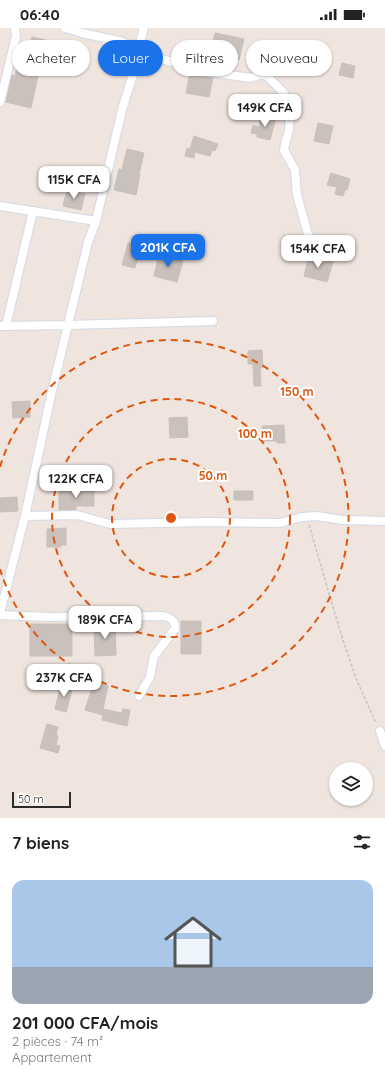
<!DOCTYPE html>
<html lang="fr">
<meta charset="utf-8">
<style>
body{margin:0;font-family:Quicksand,sans-serif;background:#f2f2f2;color:#222;height:100vh;display:flex;flex-direction:column;font-size:15px;white-space:nowrap}
*{box-sizing:border-box;margin:0}
p{font-size:13px;color:#767676}
.icon{flex:none;width:22px;height:22px;fill:none;stroke:currentColor;stroke-width:2;stroke-linecap:round;stroke-linejoin:round}
.map{position:relative;height:790px;overflow:hidden}
.panel{display:flex;flex-direction:column;background:#fff;flex:1}
.panel>*{flex:none}
.banner{position:absolute;left:12px;top:12px;width:361px;height:36px;display:flex;gap:8px}
.tools{position:absolute;left:329px;top:734px;display:grid;gap:8px}
.tools a{display:grid;place-items:center;width:44px;height:44px;border-radius:50%;background:#fff;box-shadow:0 1px 3px #0004;font-size:20px}
.scale{position:absolute;left:12px;bottom:10px;width:59px;box-sizing:border-box;padding-left:4px;border:2px solid #2c2c2c;border-top:0;font-size:11px;line-height:14px;white-space:nowrap;color:#2c2c2c;-webkit-text-stroke:3px #fff;paint-order:stroke}
.price{position:absolute;translate:-50% -34px;padding:0 9px;border-radius:8px;background:#fff;color:#222;font-size:13px;line-height:26px;filter:drop-shadow(0 1px 2px #0008)}
.price::after{content:'';position:absolute;left:50%;top:24px;width:12px;height:9px;margin-left:-6px;background:inherit;clip-path:polygon(0 0,100% 0,50% 100%)}
.price.current{background:#1a73e8;color:#fff}
ul{padding:0;list-style:none}
li{display:grid;align-content:center;gap:8px;height:212px;padding:0 12px}
li+li{border-top:1px solid #e0e0e0}
li span{display:grid;place-items:center;height:124px;border-radius:12px;color:#555}
li>.icon{margin-inline-start:auto}
span .icon{width:72px;height:72px;fill:#fffc;stroke-width:1}
li b{font-size:17px}
h2{display:flex;justify-content:space-between;align-items:center;height:48px;padding:0 12px;font-size:17px}
.chip{padding:0 14px;border-radius:18px;background:#fff;box-shadow:0 1px 3px #0004;font-size:14px;line-height:36px}
.chip.current{background:#1a73e8;color:#fff}
.status{display:flex;justify-content:space-between;align-items:center;height:28px;padding:0 20px;background:#fff;direction:ltr}
.status svg{height:11px;fill:currentColor}
.map>svg:first-child{display:block}
.building{fill:#cac1bd;stroke:#cac0b7}
.lines{fill:none;stroke-linecap:round;stroke-linejoin:round}
.street-casing{stroke:#d3dae6;stroke-width:10}
.path{stroke:#c4c4c4;stroke-width:1.5;stroke-dasharray:3 2;stroke-linecap:butt}
.street{stroke:#fff;stroke-width:8}
.ring{fill:none;stroke:#df570e;stroke-width:2;stroke-dasharray:7 5}
.centre{fill:#df570e;stroke:#fff;stroke-width:2}
.ring-label{font-size:12px;text-anchor:middle;font-weight:bold;fill:#df570e;stroke:#fff;stroke-width:4;stroke-linejoin:round;paint-order:stroke}
</style>
<div class="status"><b>06:40</b><svg viewBox="0 0 49 12"><path d="M0 12V9h3v3zM5 12V6h3v6zM10 12V3h3v9zM15 12V0h3v12zM26 1h20v11H26zM47 4h2v5h-2z"/></svg></div>
<div class="map">
<svg width="385" height="790" viewBox="0 0 385 790">
<rect width="100%" height="100%" fill="#efe4de"/>
<path class="building" d="M215 5 244 11 239 32 210 26Z
M32 9 46 12 44 17 54 20 53 27 43 25 31 80 6 74 12 47 15 48 18 35 25 37Z
M342 35 355 38 353 50 339 47Z
M190 45 213 50 209 69 186 65Z
M261 87 276 90 270 112 257 109V106L251 105 253 97 259 99Z
M318 95 333 98 329 116 314 113Z
M194 108 218 116 215 123 212 122 210 128 195 124 194 130 185 128 187 120 190 121Z
M127 121 144 125 139 146H140L136 167 114 162 119 141 122 142Z
M331 145 350 151 347 162H345L343 168 335 166 337 159 327 157Z
M67 162 85 166 81 182 63 178Z
M128 215 141 219 135 240 122 237Z
M159 227 183 233 177 254 154 248Z
M309 228 333 234 327 254 304 248Z
M262 322 263 340H260L261 358H254L253 336H248V323Z
M30 373V389L13 390 12 374Z
M187 389 188 409 170 410 169 390Z
M284 397 285 415H277V413H263L262 398Z
M94 460V478H76V482H59V462Z
M234 463H253V472H234Z
M17 469 18 483 0 484V470Z
M66 500V517H61V519H47V501Z
M181 593H201V626H181Z
M30 596H72V628H30Z
M94 596H115L116 627 95 628Z
M61 656 73 659 66 684 55 681Z
M100 656 108 658 103 681 122 685 123 681 130 682 127 698 102 692 103 687 85 682 92 660 98 662Z
M47 696 58 699 56 707 58 708 56 717 60 718 58 725 40 720Z"/>
<g class="lines">
<defs>
<path id="street" d="M65 0 82 5 123 14 151 28 203 43 250 50 262 46 267 48 284 65 287 73 290 82 289 102 285 116 284 122 295 142 297 167 311 217
M138 21 144 0
M0 74 16 8 15 0
M0 178 96 193
M0 298 68 297 213 293
M6 298 33 183
M25 488 77 487 110 496 209 494 280 495 302 489 316 488 343 492 385 493
M0 585 25 488 52 363 88 214 96 193 122 82 137 33 140 31 151 28
M0 587 48 589 164 588C171 590 176 593 175 601L154 628 150 649 139 668
M380 703 385 718"/>
</defs>
<use href="#street" class="street-casing"/>
<path class="path" d="M309 497 341 606 357 653 376 695"/>
<use href="#street" class="street"/>
</g>
<g class="ring">
<circle cx="171" cy="490" r="59"/>
<circle cx="171" cy="490" r="119"/>
<path d="M0 439A178 178 0 1 1 0 541"/>
</g>
<circle cx="171" cy="490" r="6" class="centre"/>
<g class="ring-label">
<text x="297" y="368">150 m</text>
<text x="255" y="410">100 m</text>
<text x="213" y="452">50 m</text>
</g>
</svg>
<div class="tools">
<a><svg class="icon" aria-label="layers" viewBox="0 0 24 24"><path d="M12 4l9 5-9 5-9-5zM3 14l9 5 9-5"/></svg></a>
</div>
<div class="scale">50 m</div>
<b class="price" style="left:265px;top:100px">149K CFA</b>
<b class="price" style="left:74px;top:172px">115K CFA</b>
<b class="price current" style="left:168px;top:240px">201K CFA</b>
<b class="price" style="left:318px;top:241px">154K CFA</b>
<b class="price" style="left:76px;top:471px">122K CFA</b>
<b class="price" style="left:105px;top:612px">189K CFA</b>
<b class="price" style="left:64px;top:670px">237K CFA</b>
<div class="banner">
<a class="chip">Acheter</a>
<a class="chip current">Louer</a>
<a class="chip">Filtres</a>
<a class="chip">Nouveau</a>
</div>
</div>
<section class="panel">
<h2>7 biens<svg class="icon" aria-label="filters" viewBox="0 0 24 24"><path d="M4 7h16M4 17h16"/><circle cx="9" cy="7" r="2"/><circle cx="15" cy="17" r="2"/></svg></h2>
<ul>
<li><span style="background:linear-gradient(#a9c7e8 70%,#9aa5b1 0)"><svg class="icon" aria-label="home" viewBox="0 0 24 24"><path d="M3 11l9-7 9 7M6 9v11h12V9"/></svg></span><div><b>201 000 CFA/mois</b><p>2 pièces · 74 m²</p><p>Appartement</p></div></li>
</ul>
</section>
